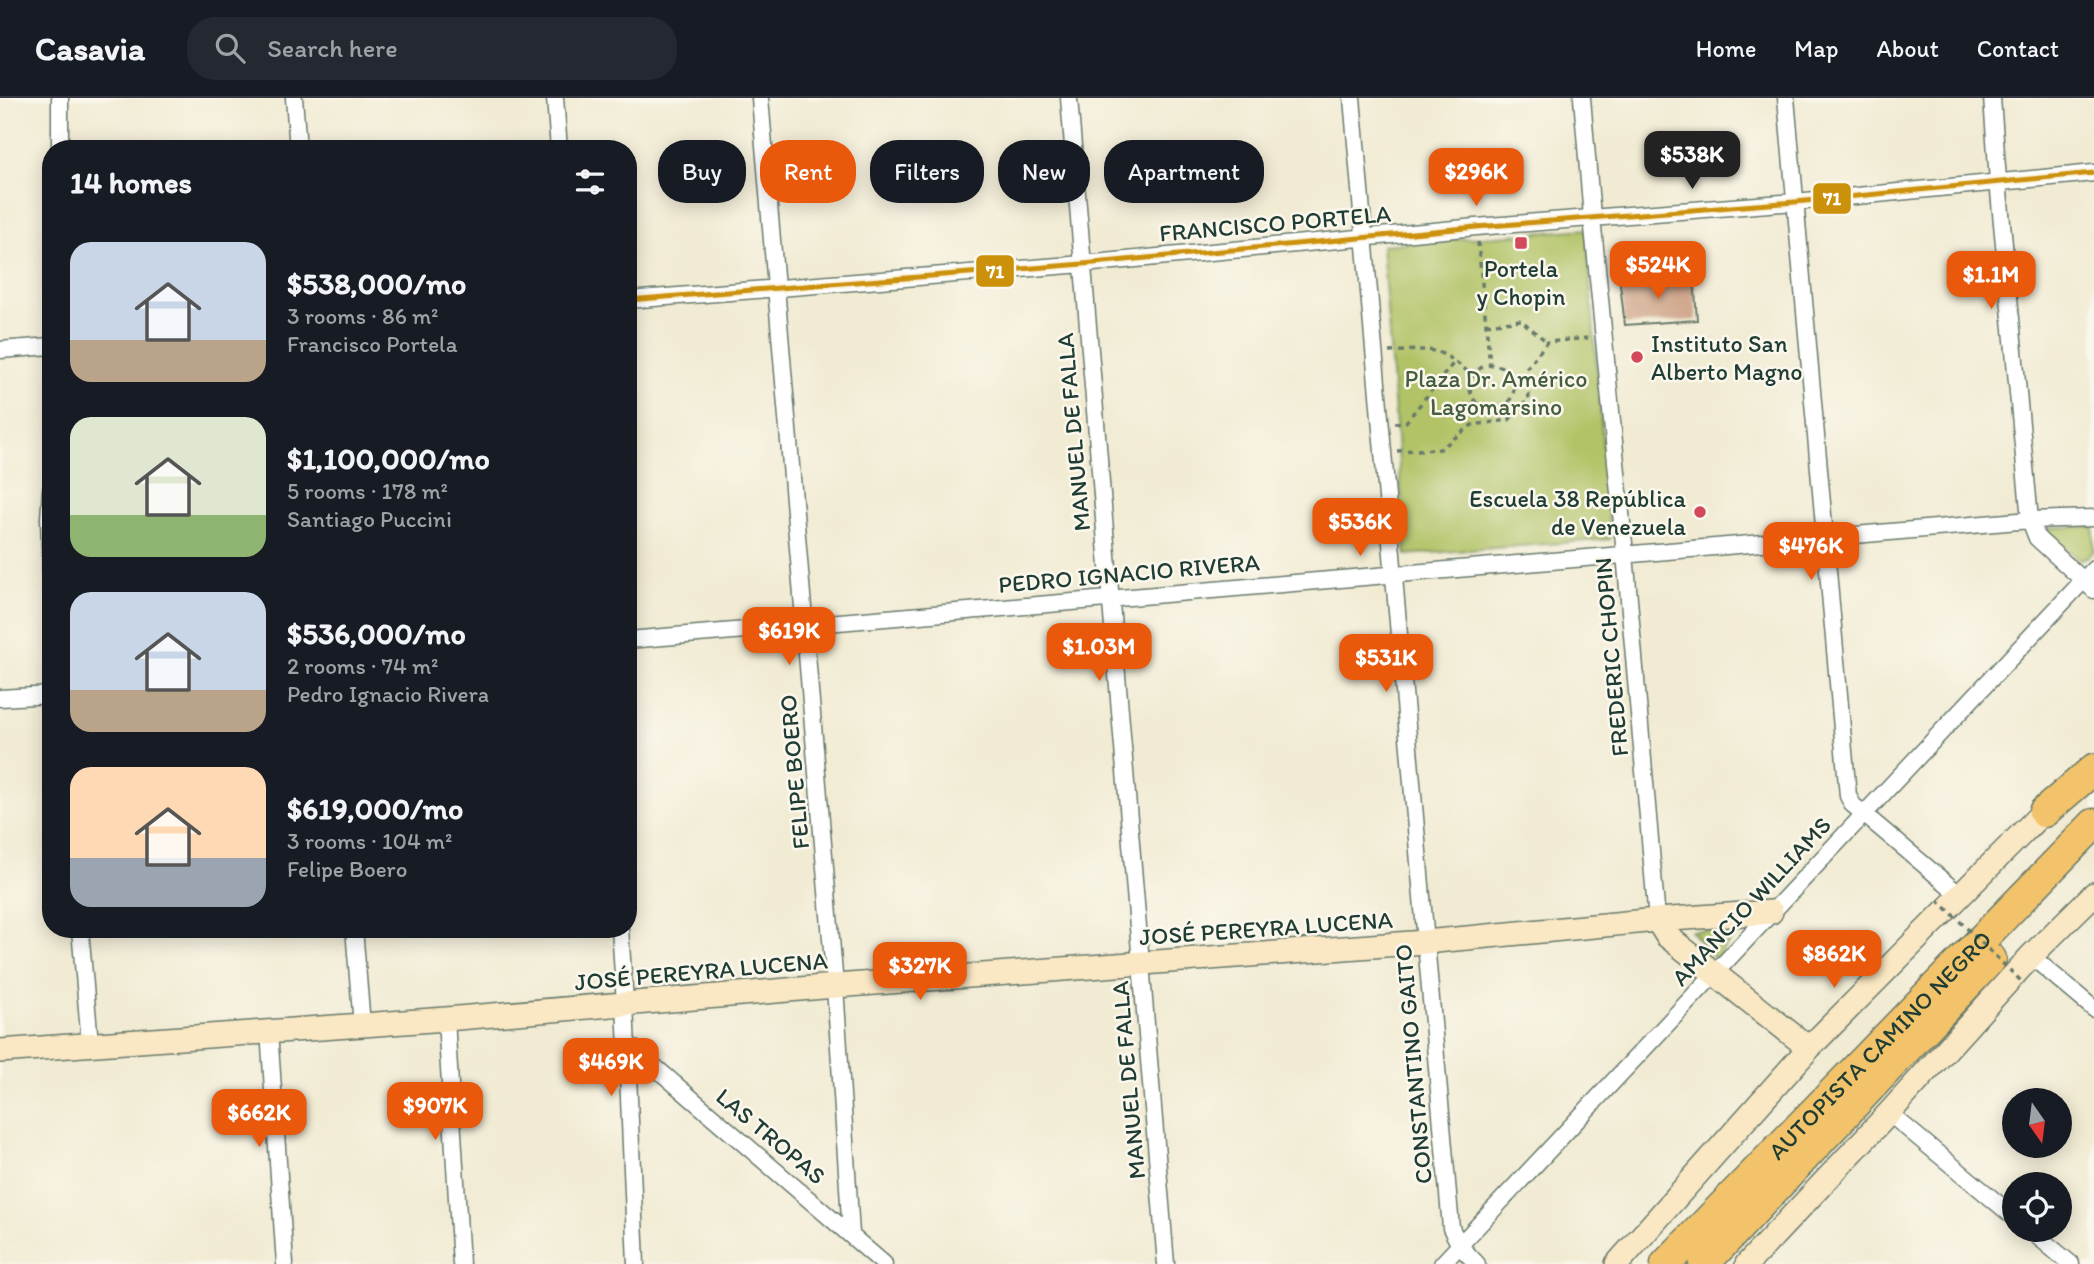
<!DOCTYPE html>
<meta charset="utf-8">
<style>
body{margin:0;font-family:Itim,sans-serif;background:#242831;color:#f1f3f6;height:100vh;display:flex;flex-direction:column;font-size:26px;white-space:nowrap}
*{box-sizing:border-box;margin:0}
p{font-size:23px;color:#9ea1a6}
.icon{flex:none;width:38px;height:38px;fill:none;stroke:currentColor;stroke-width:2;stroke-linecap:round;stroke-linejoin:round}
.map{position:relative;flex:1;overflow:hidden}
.side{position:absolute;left:42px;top:42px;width:595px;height:798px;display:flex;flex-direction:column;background:#171b24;border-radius:28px;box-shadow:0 4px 18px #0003}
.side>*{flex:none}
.guide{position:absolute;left:658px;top:42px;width:665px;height:63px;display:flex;gap:14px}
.needle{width:46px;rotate:166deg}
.buttons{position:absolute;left:2002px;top:990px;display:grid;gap:14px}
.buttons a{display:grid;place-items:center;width:70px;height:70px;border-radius:50%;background:#171b24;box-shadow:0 4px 18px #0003;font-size:35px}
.price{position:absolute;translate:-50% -60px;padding:0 16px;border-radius:14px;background:#ea580c;color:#fff;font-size:23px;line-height:46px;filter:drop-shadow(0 2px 4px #0008)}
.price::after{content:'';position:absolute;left:50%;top:42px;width:21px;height:16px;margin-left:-10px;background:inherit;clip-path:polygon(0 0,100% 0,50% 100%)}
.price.active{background:#222;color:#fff}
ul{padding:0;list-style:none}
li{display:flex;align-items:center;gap:21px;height:175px;padding:0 28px}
li span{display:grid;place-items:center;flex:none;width:196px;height:140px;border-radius:21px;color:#555}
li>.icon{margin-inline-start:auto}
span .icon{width:84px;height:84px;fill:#fffc;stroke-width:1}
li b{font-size:30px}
h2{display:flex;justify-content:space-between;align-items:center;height:84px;padding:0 28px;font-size:30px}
.pill{padding:0 24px;border-radius:28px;background:#171b24;box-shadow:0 4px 18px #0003;font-size:24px;line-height:63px}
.pill.active{background:#ea580c;color:#fff}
header{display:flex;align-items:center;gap:42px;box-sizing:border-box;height:98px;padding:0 35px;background:#171b24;border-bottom:2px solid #363941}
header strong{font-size:33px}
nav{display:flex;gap:38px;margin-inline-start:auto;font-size:24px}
.search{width:490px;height:63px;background:#242831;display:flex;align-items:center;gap:18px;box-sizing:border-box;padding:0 24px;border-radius:28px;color:#9ea1a6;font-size:26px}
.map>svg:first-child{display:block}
.green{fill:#b1c366;stroke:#68804d;stroke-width:2}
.building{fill:#cda185}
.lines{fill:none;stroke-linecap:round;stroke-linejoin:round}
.street-casing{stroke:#687a6c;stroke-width:19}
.secondary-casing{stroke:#687a6c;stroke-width:26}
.highway-casing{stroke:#687a6c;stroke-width:33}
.path{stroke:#687a6c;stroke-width:3.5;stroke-dasharray:5 5;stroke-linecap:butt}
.street{stroke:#fff;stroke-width:16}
.secondary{stroke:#fae7c3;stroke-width:23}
.highway{stroke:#f2c36a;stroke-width:30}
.path-bridge{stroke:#687a6c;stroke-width:3.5;stroke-dasharray:5 5;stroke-linecap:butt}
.bus-1-casing{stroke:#fbf7ec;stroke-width:10}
.bus-1{stroke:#cc910a;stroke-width:5}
.poi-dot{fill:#d1495b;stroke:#fbf7ec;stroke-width:2.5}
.labels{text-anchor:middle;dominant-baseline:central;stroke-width:5;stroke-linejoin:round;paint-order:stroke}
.street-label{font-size:24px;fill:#1f3d34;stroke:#fbf7ec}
.poi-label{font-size:24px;fill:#1f3d34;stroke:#fbf7ec}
.park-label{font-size:24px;fill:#445e40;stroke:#fbf7ec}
.line-badge{stroke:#fbf7ec;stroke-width:2.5}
.badge-label{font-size:19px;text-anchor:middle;font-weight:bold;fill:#fff}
</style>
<header>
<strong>Casavia</strong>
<div class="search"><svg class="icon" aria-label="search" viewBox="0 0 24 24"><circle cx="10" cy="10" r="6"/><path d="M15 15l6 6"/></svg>Search here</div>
<nav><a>Home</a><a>Map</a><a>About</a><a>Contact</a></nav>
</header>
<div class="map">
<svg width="2094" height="1166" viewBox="0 0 2094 1166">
<rect width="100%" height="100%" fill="#fbf7ec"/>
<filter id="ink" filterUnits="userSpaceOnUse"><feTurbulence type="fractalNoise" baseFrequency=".0143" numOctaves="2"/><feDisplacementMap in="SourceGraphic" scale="14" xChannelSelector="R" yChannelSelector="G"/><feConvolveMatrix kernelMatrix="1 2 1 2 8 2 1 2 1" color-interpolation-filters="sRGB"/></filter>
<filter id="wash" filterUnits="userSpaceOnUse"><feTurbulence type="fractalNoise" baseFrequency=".00686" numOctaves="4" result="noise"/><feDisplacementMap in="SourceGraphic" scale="28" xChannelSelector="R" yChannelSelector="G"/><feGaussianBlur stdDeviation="1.57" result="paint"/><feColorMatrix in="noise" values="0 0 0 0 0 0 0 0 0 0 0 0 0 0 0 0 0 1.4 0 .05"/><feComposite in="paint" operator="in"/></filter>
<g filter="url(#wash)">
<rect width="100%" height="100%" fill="#f1ebd3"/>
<path class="green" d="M1586 131 1610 441 1406 457 1382 147Z
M2094 428V453L2087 459 2080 461 2049 439 2047 430Z
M1743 829 1715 861 1691 833Z"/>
<g id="blocks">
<path class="building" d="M1632 177 1633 184 1694 179 1697 222 1625 227 1619 178Z"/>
</g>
</g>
<g filter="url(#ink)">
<use href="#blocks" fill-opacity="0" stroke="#687a6c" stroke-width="2"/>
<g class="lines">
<defs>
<path id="street" d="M60 0V51
M294 0 298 51
M555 0 559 51
M760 0 835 888 851 1136
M1069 0 1166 1166
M1352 0 1451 1130 1460 1148 1477 1166
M1582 0 1592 119 1625 456 1657 822
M1786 0 1848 698 1853 707 1960 797
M1992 0 1998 83 2030 422 2037 440 2094 492
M628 202 1083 166 1476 129 1795 104 2094 75
M0 252 51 248
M51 392 49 420 51 476
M628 542 2030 422 2094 420
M0 600 51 597
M80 831 90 945
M354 831 362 927
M620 831 625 905 636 1166
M2031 858 2094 911
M446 921 461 1166
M269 933 285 1166
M627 945 884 1166
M1889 1015 2014 1119
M2030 1132 2071 1166
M1442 1166 2094 471"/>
<path id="secondary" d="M1657 822 1771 814
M0 953 446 921 835 888 1425 844 1657 822 1667 838 1809 950
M1617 1166 1809 950 2055 702
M1747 1166 1889 1015 2031 858 2094 796"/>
<g id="highway">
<path d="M2044 714 2094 671"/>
<path id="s1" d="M1666 1166 2094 726"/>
<path d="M1704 1166 1991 861"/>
</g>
</defs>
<use href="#street" class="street-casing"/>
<use href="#secondary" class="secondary-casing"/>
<use href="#highway" class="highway-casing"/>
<path class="path" d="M1478 144 1490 267
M1486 226 1521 222 1547 244
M1389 254C1435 251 1436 247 1473 278
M1470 289a22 22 0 1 1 44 0a22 22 0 1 1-44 0Z
M1513 285 1527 284
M1395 325 1406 324 1455 263
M1397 353 1440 351 1472 327 1509 322 1529 301 1526 271 1547 244 1588 240"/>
<use href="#street" class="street"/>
<use href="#secondary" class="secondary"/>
<use href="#highway" class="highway"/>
<path class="path-bridge" d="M1938 802 2024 886"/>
<defs>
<path id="bus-1" d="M628 202 1083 166 1476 129 1795 104 2094 75"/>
</defs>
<use href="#bus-1" class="bus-1-casing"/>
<use href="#bus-1" class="bus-1"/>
</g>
</g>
<g class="poi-dot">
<rect x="1514" y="138" width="14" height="14" rx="3.5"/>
<circle cx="1637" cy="259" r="7"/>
<circle cx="1700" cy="414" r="7"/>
</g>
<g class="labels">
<g class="street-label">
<text transform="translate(1275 125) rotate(-5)">FRANCISCO PORTELA</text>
<text transform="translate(1073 334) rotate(-95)">MANUEL DE FALLA</text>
<text transform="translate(1129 475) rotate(-5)">PEDRO IGNACIO RIVERA</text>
<text transform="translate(1611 559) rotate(-95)">FREDERIC CHOPIN</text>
<text transform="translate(794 674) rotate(-95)">FELIPE BOERO</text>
<text transform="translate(1751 803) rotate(-47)">AMANCIO WILLIAMS</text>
<text transform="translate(1266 830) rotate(-4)">JOSÉ PEREYRA LUCENA</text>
<text transform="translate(701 873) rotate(-5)">JOSÉ PEREYRA LUCENA</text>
<text stroke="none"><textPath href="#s1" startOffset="306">AUTOPISTA CAMINO NEGRO</textPath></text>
<text transform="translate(1413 966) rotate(-95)">CONSTANTINO GAITO</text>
<text transform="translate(1128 982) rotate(-95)">MANUEL DE FALLA</text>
<text transform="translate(771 1038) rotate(40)">LAS TROPAS</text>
</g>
<g class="poi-label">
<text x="1521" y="170">Portela<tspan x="1521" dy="28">y Chopin</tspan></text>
<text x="1651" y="245" text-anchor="start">Instituto San<tspan x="1651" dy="28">Alberto Magno</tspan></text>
<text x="1686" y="400" text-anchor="end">Escuela 38 República<tspan x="1686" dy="28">de Venezuela</tspan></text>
</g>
<g class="park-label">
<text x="1496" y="280">Plaza Dr. Américo<tspan x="1496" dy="28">Lagomarsino</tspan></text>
</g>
</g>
<g class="line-badge">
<rect x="1812" y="84" width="40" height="33" rx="7" fill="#cc910a"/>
<rect x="975" y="156" width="40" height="34" rx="7" fill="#cc910a"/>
</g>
<g class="badge-label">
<text x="1832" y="107">71</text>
<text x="995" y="180">71</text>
</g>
</svg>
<div class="buttons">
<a><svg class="needle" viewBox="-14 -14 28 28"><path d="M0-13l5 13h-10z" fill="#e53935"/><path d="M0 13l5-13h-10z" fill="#9ea1a6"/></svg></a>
<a><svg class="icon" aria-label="locate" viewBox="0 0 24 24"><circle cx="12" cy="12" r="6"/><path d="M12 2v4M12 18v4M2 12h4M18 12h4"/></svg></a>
</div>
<b class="price active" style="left:1692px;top:93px">$538K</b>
<b class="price" style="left:1476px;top:110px">$296K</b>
<b class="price" style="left:1658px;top:203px">$524K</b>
<b class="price" style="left:1991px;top:213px">$1.1M</b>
<b class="price" style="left:1360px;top:460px">$536K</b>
<b class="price" style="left:1811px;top:484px">$476K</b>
<b class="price" style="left:789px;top:569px">$619K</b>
<b class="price" style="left:1099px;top:585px">$1.03M</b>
<b class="price" style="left:1386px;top:596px">$531K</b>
<b class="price" style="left:1834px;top:892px">$862K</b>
<b class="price" style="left:920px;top:904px">$327K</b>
<b class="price" style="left:611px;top:1000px">$469K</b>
<b class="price" style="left:435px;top:1044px">$907K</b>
<b class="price" style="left:259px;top:1051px">$662K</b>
<div class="guide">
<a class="pill">Buy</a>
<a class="pill active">Rent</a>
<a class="pill">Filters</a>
<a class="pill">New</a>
<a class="pill">Apartment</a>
</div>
<section class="side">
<h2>14 homes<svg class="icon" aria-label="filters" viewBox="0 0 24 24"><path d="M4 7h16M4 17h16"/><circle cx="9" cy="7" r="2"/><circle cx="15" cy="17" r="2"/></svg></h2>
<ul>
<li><span style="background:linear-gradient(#c9d6e8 70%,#b9a48a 0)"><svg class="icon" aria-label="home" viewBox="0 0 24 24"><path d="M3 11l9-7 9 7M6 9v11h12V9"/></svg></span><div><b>$538,000/mo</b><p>3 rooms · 86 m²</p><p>Francisco Portela</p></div></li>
<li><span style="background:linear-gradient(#dfe7d0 70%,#8fb573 0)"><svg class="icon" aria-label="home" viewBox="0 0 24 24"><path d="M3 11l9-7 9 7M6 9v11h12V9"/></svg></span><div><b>$1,100,000/mo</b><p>5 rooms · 178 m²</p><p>Santiago Puccini</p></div></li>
<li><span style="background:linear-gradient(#c9d6e8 70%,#b9a48a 0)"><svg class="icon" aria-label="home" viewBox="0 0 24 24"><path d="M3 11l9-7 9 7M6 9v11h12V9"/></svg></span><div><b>$536,000/mo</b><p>2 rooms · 74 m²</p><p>Pedro Ignacio Rivera</p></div></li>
<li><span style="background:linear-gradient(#ffd9b3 65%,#9aa5b1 0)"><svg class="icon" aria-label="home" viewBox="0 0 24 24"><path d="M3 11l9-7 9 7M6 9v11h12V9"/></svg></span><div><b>$619,000/mo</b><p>3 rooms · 104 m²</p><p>Felipe Boero</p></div></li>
</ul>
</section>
</div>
